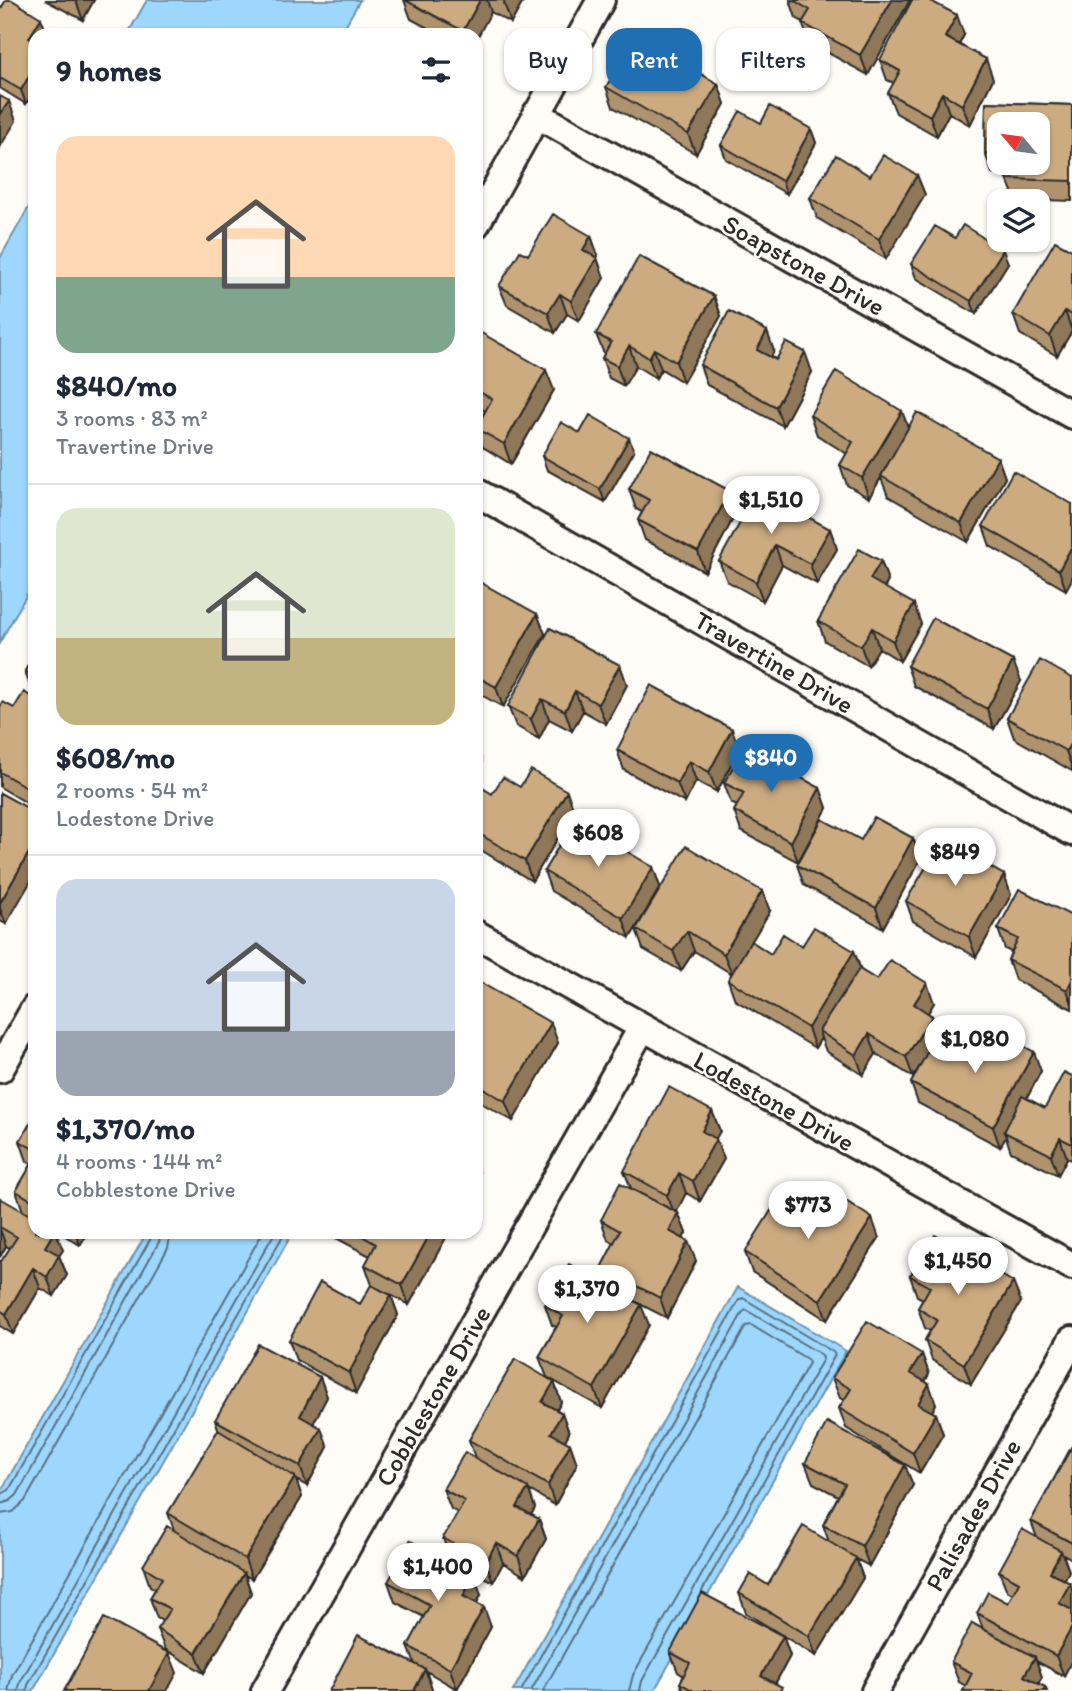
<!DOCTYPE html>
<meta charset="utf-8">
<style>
body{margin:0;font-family:Itim,sans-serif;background:#f6f6f7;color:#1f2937;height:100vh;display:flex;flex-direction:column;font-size:26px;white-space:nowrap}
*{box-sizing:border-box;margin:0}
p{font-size:23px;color:#747a83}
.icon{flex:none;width:38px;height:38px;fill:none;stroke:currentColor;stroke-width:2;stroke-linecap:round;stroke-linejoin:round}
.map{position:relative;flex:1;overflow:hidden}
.drawer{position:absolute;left:28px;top:28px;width:455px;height:1211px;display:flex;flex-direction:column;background:#fff;border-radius:21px;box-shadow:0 2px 5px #0004}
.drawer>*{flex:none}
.hud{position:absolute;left:504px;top:28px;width:462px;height:63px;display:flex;gap:14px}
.needle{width:46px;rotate:299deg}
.fabs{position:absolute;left:987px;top:112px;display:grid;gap:14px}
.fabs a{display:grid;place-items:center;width:63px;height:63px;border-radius:14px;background:#fff;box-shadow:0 2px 5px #0004;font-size:35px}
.price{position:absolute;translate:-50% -60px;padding:0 16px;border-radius:24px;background:#fff;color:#222;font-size:23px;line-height:46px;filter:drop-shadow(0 2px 4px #0008)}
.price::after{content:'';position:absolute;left:50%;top:42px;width:21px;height:16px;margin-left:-10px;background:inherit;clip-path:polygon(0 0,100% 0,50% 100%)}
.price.active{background:#1f6fb2;color:#fff}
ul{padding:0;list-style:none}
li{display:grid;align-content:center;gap:14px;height:371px;padding:0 28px}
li+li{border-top:2px solid #e0e1e3}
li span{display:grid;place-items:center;height:217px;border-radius:21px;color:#555}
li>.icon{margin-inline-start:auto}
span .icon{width:126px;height:126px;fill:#fffc;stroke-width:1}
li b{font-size:30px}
h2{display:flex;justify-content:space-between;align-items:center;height:84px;padding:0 28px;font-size:30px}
.tag{padding:0 24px;border-radius:21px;background:#fff;box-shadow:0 2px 5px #0004;font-size:24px;line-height:63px}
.tag.active{background:#1f6fb2;color:#fff}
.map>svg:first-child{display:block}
.water{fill:#9dd7fe;stroke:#6f92aa;stroke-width:2}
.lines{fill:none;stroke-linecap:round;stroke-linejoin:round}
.shore{stroke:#59707f;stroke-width:2}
.street-casing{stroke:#2b2b2b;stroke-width:32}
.street{stroke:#fdfcf7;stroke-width:26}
.wall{fill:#af936e;stroke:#2b2b2b;stroke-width:2;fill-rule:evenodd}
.shaded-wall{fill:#8f785a;stroke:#2b2b2b;stroke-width:2}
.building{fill:#ccab80;stroke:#2b2b2b;stroke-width:2}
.labels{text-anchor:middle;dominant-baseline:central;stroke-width:5;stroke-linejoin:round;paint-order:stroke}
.street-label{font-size:26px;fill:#2b2b2b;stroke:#fdfcf7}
</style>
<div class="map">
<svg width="1072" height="1691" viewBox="0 0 1072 1691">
<rect width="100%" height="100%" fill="#fdfcf7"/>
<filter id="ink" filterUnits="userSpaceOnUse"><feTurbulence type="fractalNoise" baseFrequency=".0143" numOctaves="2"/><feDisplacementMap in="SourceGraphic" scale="14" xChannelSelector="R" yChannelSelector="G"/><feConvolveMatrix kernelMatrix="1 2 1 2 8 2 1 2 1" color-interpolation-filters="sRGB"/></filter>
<g filter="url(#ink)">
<path class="water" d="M147 0H360L340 35H127Z
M35 196V580L0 642V258Z
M147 1232H293L33 1691H0V1493Z
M738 1287 846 1351 654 1691H513Z"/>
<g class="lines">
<path class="shore" d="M0 1495 9 1490 151 1238 152 1232
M0 1504 10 1501 17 1495 159 1242 161 1232
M0 1514 13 1512 25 1501 168 1248 171 1232
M8 1691 12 1675 263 1232
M18 1691 21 1681 275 1232
M27 1691 28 1685 285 1232
M521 1691 739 1300 743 1298 833 1352 835 1355 702 1591
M531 1691 743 1312 746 1310 822 1355 823 1359 642 1681 640 1691
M543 1691 746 1326 751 1325 807 1359 809 1363 633 1675 629 1691"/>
<defs>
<path id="street" d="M536 114 1072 415
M476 224 601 0
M476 492 1072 832
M476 934 1072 1266
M0 1069 35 1008
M265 1691 642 1028
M875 1691 1072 1340"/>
</defs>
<use href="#street" class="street-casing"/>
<use href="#street" class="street"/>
</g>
<path class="wall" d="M45 0H94L83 20Z
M404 0H524L511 23 491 12 476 35H441L411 19Z
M790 0H910L868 75 810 43 802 23 803 22 796 18Z
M0 10 46 31 35 35V89L26 104 0 88Z
M964 35 959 45 993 79 970 125 949 113 937 136 896 113 888 93 894 83 887 80 880 60Z
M660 51 718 84 725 104 696 154 613 107 606 87Z
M986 102 1072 105V201L1015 199 1007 179V174L992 173 985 153ZM999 124H1038V163H999Z
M761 123 811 129 816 143 787 194 726 159 721 145Z
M917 175 925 195 886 259 817 218 810 198 870 176Z
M591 236 598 256 597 258 604 278 579 321 567 314 555 333 507 305 499 286 528 255Z
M955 238 1008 263 976 314 916 278 911 264Z
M1072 250V331L1057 356 1020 334 1013 314Z
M714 296 721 316 683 382 661 369 656 378 636 366 624 386 609 378 602 358 604 354 596 334Z
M476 330 554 390 511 464 483 447 476 429V427L485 411 476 406Z
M774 351 771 357 812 372 783 426 707 385 700 365Z
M810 415 908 427 998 458 1005 478 968 542 888 496 881 478 869 498 847 485 840 465 847 454 817 435Z
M580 433 634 451 605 502 547 470 542 456Z
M629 489 730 491 737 511 705 572 645 540 638 520 642 512 636 509Z
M1072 504 1066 590 990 546 983 526Z
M830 529 837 549 817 584 782 565 763 601 727 581 719 561Z
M881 561 888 581 885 587 921 624 900 661 879 648 868 666 825 641 818 621Z
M476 585 537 614 545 634 503 707 476 692Z
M35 653V808L0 787V707L14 708 32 697 35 693 32 691 25 671Z
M620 665 627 685 606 724 583 711 572 731 549 719 539 739 516 726 508 706Z
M907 666 1021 681 994 729 914 686Z
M1072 678V771L1014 738 1007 718Z
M739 749 717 792 696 781 685 803 624 770 617 750Z
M724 783 820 788 827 808 798 862 741 831 734 811 737 806 731 803Z
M476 784 492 794 520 787 574 811 532 881 476 847Z
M0 793 6 924 0 921Z
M861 840 921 858 883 928 804 885 797 865Z
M653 867 660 887 630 938 551 891 544 871Z
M1004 875 1011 895 976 957 913 921 906 901Z
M770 911 735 967 771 954 802 946 854 951 861 970 877 980 934 1003 928 1013 932 1016 939 1036 933 1046 952 1056 983 1048 1041 1071 1027 1098 1045 1108 1072 1076V1160L1067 1158 1058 1175 1011 1152 1006 1137 1000 1147 918 1103 911 1083 919 1067 913 1077 876 1054 863 1075 826 1051 821 1038 815 1048 735 1000 728 980 732 974 694 951 681 971 643 949 636 929Z
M1072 916V1009L1015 980 1008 960 1011 952 1005 949 998 929Z
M476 980 558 1043 513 1121 476 1100Z
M712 1111 720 1131 715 1139 724 1159 700 1201 686 1193 676 1212 678 1213 686 1233 683 1238 696 1261 667 1318 632 1300 649 1325 602 1408 547 1377 539 1357 556 1327 552 1325 545 1305 608 1286 601 1268 614 1243 608 1240 601 1220 631 1188 624 1171Z
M35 1115V1218L23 1211 16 1191 32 1164 27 1161 20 1141Z
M0 1198 63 1250 59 1256 67 1275 54 1296 40 1288 13 1334 0 1326V1260L1 1263 10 1248 6 1246 0 1257Z
M822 1214 879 1238 827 1320 752 1272 745 1252Z
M59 1232H88L80 1245Z
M334 1232H449L409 1305 391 1295 398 1315 356 1393 296 1360 289 1340 360 1304 372 1285 365 1265 370 1256 336 1238Z
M910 1276 1021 1302 971 1384 932 1360 925 1340 930 1331 925 1328 918 1308 923 1299 917 1296Z
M922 1354 929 1374 925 1382 936 1404 932 1412 936 1414 943 1434 920 1473 846 1428 839 1408 844 1400 840 1398 832 1378Z
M320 1377 327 1397 313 1423 328 1447 307 1486 296 1480 302 1497 252 1579 245 1575 251 1593 204 1673 165 1649 157 1629 163 1621 157 1618 150 1598 155 1589 150 1586 143 1566 174 1530 168 1513 219 1431 215 1420Z
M554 1382 561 1402 557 1410 562 1413 569 1433 565 1441 570 1444 577 1464 555 1505 529 1490 535 1508 531 1515 539 1519 546 1539 525 1576 503 1563 493 1582 450 1558 443 1538 458 1513 451 1509 443 1489 475 1458 469 1440Z
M1072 1446V1559L1063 1554 1069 1571 1064 1579V1676L1036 1661 1042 1677 1038 1683 1045 1687 1047 1691H963L966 1686 959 1682 951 1662 983 1629 977 1613 1008 1603 1013 1594 1007 1591 999 1571 1037 1538 1031 1521Z
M805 1463 913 1485 869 1566 856 1559 863 1578 816 1656 746 1613 739 1593 768 1585 829 1542 823 1525 838 1496 813 1483Z
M474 1575 481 1595 477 1603 491 1627 457 1689 426 1671 432 1689 431 1691H329L415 1664 408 1646 424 1617 395 1602 388 1582Z
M783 1636 790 1656 775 1684 783 1691H683L680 1683 684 1676 678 1672 670 1652Z"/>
<path class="shaded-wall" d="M76 0H94L83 20 76 1Z
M480 0H487L491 12 476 40V35H464L463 31Z
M505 0H524L511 23 504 3Z
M892 0H910L868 75 860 55Z
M957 15 964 35 952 57 945 37Z
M41 18 46 31 44 35H35V50L29 38Z
M986 59 993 79 970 125 962 105Z
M35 66V89L26 104 21 90Z
M476 70 481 82 476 90Z
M718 84 725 104 696 154 688 134Z
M942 93 949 113 937 136 930 116Z
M9 101 16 121 0 147V115Z
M811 129 816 143 787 194 782 181Z
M917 175 925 195 886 259 879 239Z
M591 236 598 256 590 270 583 250Z
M1003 250 1008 263 976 314 971 301Z
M597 258 604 278 579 321 571 301Z
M560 294 567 314 555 333 548 313Z
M714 296 721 316 683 382 676 362Z
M1065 311 1072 331 1057 356 1050 336Z
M767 331 774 351 765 370 757 350Z
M629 346 636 366 624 386 617 366Z
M654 349 661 369 656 378 649 358Z
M805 352 812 372 783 426 776 407Z
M546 370 554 390 511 464 504 444Z
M902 411 909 430 869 498 862 478Z
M629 438 634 451 605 502 600 489Z
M998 458 1005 478 968 542 961 523Z
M730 491 737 511 705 572 698 552Z
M830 529 837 549 817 584 810 564Z
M775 545 782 565 763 601 756 582Z
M1072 546V579L1066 590 1059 570Z
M881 561 888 581 878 599 870 579Z
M914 604 921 624 900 661 893 641Z
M537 614 545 634 503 707 496 687Z
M872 628 879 648 868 666 861 646Z
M1013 661 1021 681 994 729 987 709Z
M620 665 627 685 606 724 598 704Z
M575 691 583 711 572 731 565 711Z
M542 699 549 719 539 739 531 719Z
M732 729 739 749 717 792 709 772Z
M1072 741V768L1066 751Z
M476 745 482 761 476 771Z
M689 761 696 781 685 803 677 783Z
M820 788 827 808 798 862 791 842Z
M567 791 574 811 532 881 525 861Z
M913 838 921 858 883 928 876 908Z
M35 842V874L6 924 0 908V903Z
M653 867 660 887 630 938 623 918Z
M1004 875 1011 895 976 957 969 937Z
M762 891 770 911 732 974 724 954Z
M687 931 694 951 681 971 673 951Z
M854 951 861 971 819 1031 821 1038 815 1048 808 1028Z
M1072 980V1004L1067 990Z
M927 983 934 1003 921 1024 914 1004Z
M932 1016 939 1036 913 1077 906 1057Z
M551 1023 558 1043 513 1121 505 1101Z
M869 1034 876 1054 863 1075 856 1055Z
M1034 1052 1041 1071 1008 1134 1004 1132 1006 1137 1000 1147 993 1127Z
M712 1111 720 1131 709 1151 702 1131Z
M1060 1138 1067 1158 1058 1175 1051 1155Z
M716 1139 724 1159 700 1201 693 1181Z
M476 1164 479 1172 476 1178Z
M679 1173 686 1193 675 1215 667 1195Z
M678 1213 686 1233 676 1251 669 1231Z
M872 1218 879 1238 827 1320 820 1300Z
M0 1229 6 1246 0 1257Z
M54 1232H56L63 1250 59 1256 67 1275 54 1296 47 1277 45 1247Z
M75 1232H88L80 1245Z
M431 1232H449L409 1305 402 1285Z
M688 1241 696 1261 667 1318 660 1298Z
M33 1268 40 1288 13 1334 6 1314Z
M1013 1282 1021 1302 971 1384 964 1364Z
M391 1295 398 1315 356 1393 349 1373Z
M641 1305 649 1325 602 1408 594 1388Z
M922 1354 929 1374 918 1393 910 1373Z
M320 1377 327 1397 307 1436 300 1416Z
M554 1382 561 1402 550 1422 542 1402Z
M929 1384 936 1404 925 1424 918 1404Z
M562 1413 569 1433 558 1453 551 1433Z
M936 1414 943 1434 920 1473 913 1453Z
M321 1428 328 1447 307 1486 300 1466Z
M570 1444 577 1464 555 1505 548 1485Z
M905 1465 913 1485 869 1566 862 1546Z
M295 1477 302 1497 252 1579 245 1559Z
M528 1488 535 1508 524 1526 517 1507Z
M539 1519 546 1539 525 1576 518 1556Z
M496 1543 503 1563 493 1582 486 1562Z
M1061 1551 1069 1571 1058 1592 1050 1572Z
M856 1558 863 1578 816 1656 809 1636Z
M244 1573 251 1593 204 1673 196 1653Z
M474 1575 481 1595 470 1615 463 1596Z
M1070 1583 1072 1588V1613L1059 1603Z
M484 1607 491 1627 457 1689 450 1669Z
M1072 1627V1660L1064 1676 1056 1656Z
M783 1636 790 1656 771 1691 761 1676Z
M169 1653 177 1673 167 1691H149Z
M1035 1657 1042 1677 1034 1691 1024 1676Z
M425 1669 432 1689 431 1691H414Z"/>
<path class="building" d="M6 0H12L41 18 29 38 35 42V66L21 90 0 78V10Z
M405 0H480L463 31Z
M793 0H892L860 55 802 23 810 10Z
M912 0H929L957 15 945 37 986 59 962 105 942 93 930 116 888 93 900 71 880 60Z
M419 31 426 35H416Z
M638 33 658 44 656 48 718 84 688 134 606 87Z
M0 96 9 101 0 115Z
M986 102 1072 105V181L1007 179 1008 163H1038V124H999V154L985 153Z
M770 106 811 129 782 181 721 145 740 111 761 123Z
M836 155 870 176 883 155 917 175 879 239 810 198Z
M553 214 591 236 583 250 597 258 571 301 560 294 548 313 499 286 520 251 528 255Z
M963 225 1003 250 971 301 911 264 935 226 955 238Z
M1055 241 1072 250V315L1065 311 1050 336 1013 314Z
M639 256 714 296 676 362 654 349 649 358 629 346 617 366 602 358 611 342 596 334Z
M729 311 767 331 757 350 776 360 786 342 805 352 776 407 700 365Z
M476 330 546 370 504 444 476 428 492 399 476 390Z
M836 371 902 411 862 478 840 465 853 442 810 415Z
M917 412 998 458 961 523 881 476Z
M590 415 629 438 600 489 542 456 561 422 580 433Z
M651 448 730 491 698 552 638 520 649 500 629 489Z
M1013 471 1072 504V546L1059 570 983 526Z
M758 490 830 529 810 564 775 545 756 582 719 561Z
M859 549 881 561 870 579 914 604 893 641 872 628 861 646 818 621Z
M478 581 537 614 496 687 476 676V585Z
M933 618 1013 661 987 709 907 666Z
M550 628 620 665 598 704 575 691 565 711 542 699 531 719 508 706Z
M35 653V677L25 671Z
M1040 660 1072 678V741L1066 751 1007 718Z
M651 685 732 729 709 772 689 761 677 783 617 750Z
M24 692 32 697 35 692V792L0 772V707L3 702 14 708Z
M744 747 820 788 791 842 734 811 744 793 724 783Z
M531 770 567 791 525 861 476 832V784L492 794 503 777 520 787Z
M0 793 35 812V842L0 903Z
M874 817 913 838 876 908 797 865 822 819 861 840Z
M574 820 653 867 623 918 544 871Z
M942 840 1004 875 969 937 906 901Z
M686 846 762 891 724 954 687 931 673 951 636 929Z
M1019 889 1072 916V980L1067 990 1008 960 1018 939 998 929Z
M814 927 854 951 808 1028 728 980 751 941 771 954 783 934 802 946Z
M890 960 927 983 914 1004 932 1016 906 1057 869 1034 856 1055 819 1031 859 969 877 980Z
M476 980 551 1023 505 1101 476 1084Z
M993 1029 1034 1052 993 1127 911 1083 931 1045 952 1056 962 1037 983 1048Z
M1064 1072 1072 1076V1144L1060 1138 1051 1155 1004 1132 1022 1096 1045 1108Z
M669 1087 712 1111 702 1131 716 1139 693 1181 679 1173 667 1195 624 1171Z
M35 1115V1150L20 1141Z
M35 1158V1202L16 1191Z
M620 1183 678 1213 669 1231 688 1241 660 1298 601 1268 620 1231 601 1220Z
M784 1190 822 1214 835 1194 872 1218 820 1300 745 1252Z
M0 1198 35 1218V1232H54L45 1247 59 1255 47 1277 33 1268 6 1314 0 1310V1263L17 1237 0 1227Z
M355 1232H431L402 1285 365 1265 376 1244Z
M935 1235 1013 1282 964 1364 925 1340 937 1320 918 1308 930 1287 910 1276Z
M569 1264 641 1305 594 1388 539 1357 563 1316 545 1305Z
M320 1282 360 1304 371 1285 391 1295 349 1373 289 1340Z
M867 1321 922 1354 910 1373 929 1384 918 1404 936 1414 913 1453 839 1408 851 1389 832 1378Z
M258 1344 320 1377 300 1416 321 1428 300 1466 215 1420Z
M515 1359 554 1382 542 1402 562 1413 551 1433 570 1444 548 1485 469 1440Z
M827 1422 905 1465 862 1546 823 1525 845 1484 805 1463Z
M218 1430 295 1477 245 1559 168 1513Z
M1072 1446V1543L1031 1521Z
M465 1452 528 1488 517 1507 539 1519 518 1556 496 1543 486 1562 443 1538 465 1501 443 1489Z
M167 1526 244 1573 196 1653 157 1629 170 1609 150 1598 162 1578 143 1566Z
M803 1526 856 1558 809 1636 739 1593 750 1574 768 1585Z
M1022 1529 1061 1551 1050 1572 1070 1583 1059 1603 1072 1610V1627L1056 1656 977 1613 988 1592 1008 1603 1019 1582 999 1571Z
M410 1541 474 1575 463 1596 484 1607 450 1669 408 1646 430 1605 388 1582Z
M702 1593 783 1636 761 1676 782 1687 780 1691H694L680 1683 690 1663 670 1652Z
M104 1618 169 1653 149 1691H64Z
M972 1623 1035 1657 1024 1676 1045 1687 1043 1691H963L972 1673 951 1662Z
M358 1635 425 1669 414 1691H329Z"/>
</g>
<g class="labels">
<g class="street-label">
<text transform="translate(804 265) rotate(29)">Soapstone Drive</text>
<text transform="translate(774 662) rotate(30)">Travertine Drive</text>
<text transform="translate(774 1101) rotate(29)">Lodestone Drive</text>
<text transform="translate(433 1396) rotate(-60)">Cobblestone Drive</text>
<text transform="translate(973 1515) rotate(-61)">Palisades Drive</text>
</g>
</g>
</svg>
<div class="fabs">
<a><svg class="needle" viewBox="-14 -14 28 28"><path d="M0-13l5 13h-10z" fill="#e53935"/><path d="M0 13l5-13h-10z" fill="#747a83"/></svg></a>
<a><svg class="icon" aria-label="layers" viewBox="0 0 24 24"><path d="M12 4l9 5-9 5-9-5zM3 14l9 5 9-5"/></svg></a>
</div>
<b class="price" style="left:771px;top:536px">$1,510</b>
<b class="price active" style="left:771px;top:794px">$840</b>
<b class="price" style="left:598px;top:869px">$608</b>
<b class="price" style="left:955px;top:888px">$849</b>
<b class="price" style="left:975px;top:1075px">$1,080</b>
<b class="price" style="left:808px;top:1241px">$773</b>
<b class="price" style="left:958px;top:1297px">$1,450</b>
<b class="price" style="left:587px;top:1325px">$1,370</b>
<b class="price" style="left:438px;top:1603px">$1,400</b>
<div class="hud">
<a class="tag">Buy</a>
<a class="tag active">Rent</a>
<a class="tag">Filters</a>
</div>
<section class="drawer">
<h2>9 homes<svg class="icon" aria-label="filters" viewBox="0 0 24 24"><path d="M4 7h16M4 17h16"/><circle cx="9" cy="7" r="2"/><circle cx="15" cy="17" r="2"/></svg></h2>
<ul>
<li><span style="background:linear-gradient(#ffd9b3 65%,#7fa58c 0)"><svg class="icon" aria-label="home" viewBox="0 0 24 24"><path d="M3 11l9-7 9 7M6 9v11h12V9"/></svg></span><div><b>$840/mo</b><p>3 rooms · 83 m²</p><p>Travertine Drive</p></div></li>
<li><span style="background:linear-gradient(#dfe7d0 60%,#c2b280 0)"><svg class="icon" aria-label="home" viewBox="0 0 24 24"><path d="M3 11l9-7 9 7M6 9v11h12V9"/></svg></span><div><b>$608/mo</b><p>2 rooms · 54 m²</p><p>Lodestone Drive</p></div></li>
<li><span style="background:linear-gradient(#c9d6e8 70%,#9aa5b1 0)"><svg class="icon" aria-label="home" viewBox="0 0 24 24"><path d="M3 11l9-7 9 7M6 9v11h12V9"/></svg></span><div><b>$1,370/mo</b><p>4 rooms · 144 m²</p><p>Cobblestone Drive</p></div></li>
</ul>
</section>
</div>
